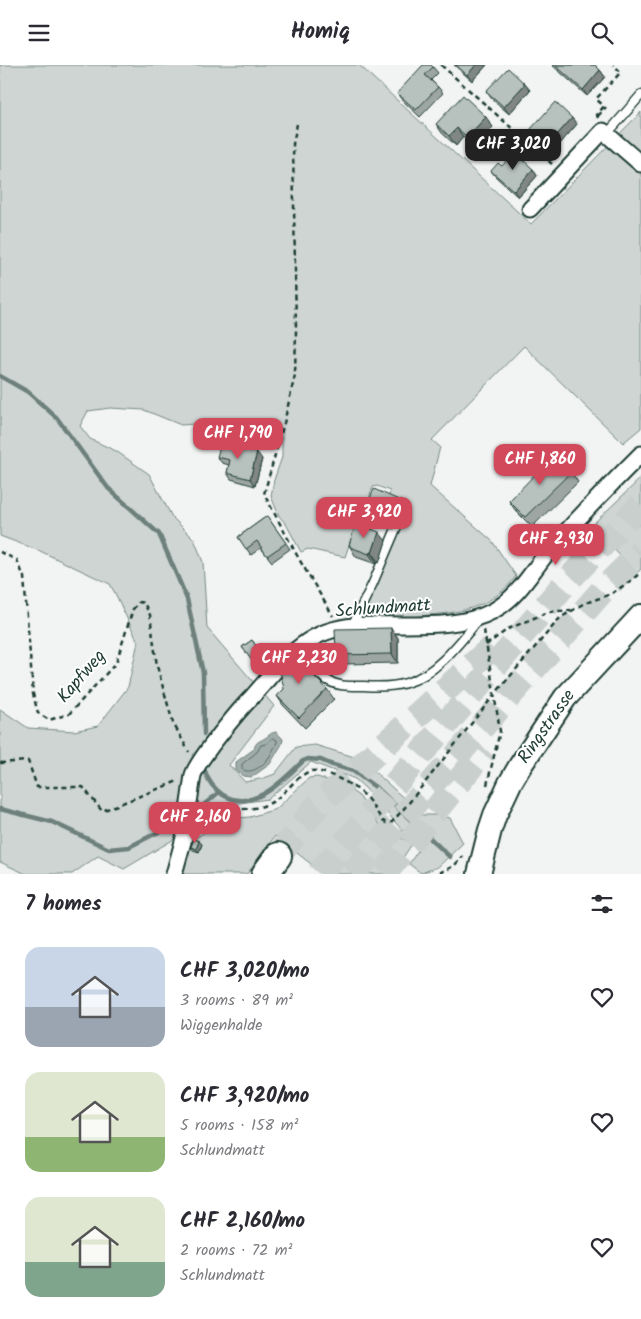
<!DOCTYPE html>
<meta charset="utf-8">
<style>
body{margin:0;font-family:Kalam,sans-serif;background:#f2f2f3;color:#2b2b33;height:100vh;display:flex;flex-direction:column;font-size:19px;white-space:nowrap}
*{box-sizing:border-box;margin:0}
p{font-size:16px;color:#7c7c81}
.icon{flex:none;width:28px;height:28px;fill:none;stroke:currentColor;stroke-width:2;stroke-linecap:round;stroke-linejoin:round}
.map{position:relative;height:809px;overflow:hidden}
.side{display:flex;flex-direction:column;background:#fff;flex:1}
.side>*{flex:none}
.price{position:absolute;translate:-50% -42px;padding:0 11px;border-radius:10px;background:#d1495b;color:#fff;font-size:16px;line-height:32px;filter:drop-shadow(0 1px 2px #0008)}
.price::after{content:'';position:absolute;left:50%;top:30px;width:15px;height:11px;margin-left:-8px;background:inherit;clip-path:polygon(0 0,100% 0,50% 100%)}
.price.current{background:#222;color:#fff}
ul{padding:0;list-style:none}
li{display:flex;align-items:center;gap:15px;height:125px;padding:0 25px}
li span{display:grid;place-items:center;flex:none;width:140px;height:100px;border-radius:15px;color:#555}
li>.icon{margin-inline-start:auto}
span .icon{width:60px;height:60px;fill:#fffc;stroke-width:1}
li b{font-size:21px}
h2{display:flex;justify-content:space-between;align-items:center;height:60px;padding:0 25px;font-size:21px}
header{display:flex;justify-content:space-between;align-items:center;height:65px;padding:0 25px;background:#fff;font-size:22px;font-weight:600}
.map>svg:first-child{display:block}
.green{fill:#ced5d3;stroke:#768984}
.water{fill:#a1adaa;stroke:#6d807b}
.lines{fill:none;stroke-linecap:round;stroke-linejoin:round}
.shore{stroke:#536a63;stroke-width:1}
.stream{stroke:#6d807b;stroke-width:4.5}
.highway-tunnel{stroke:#c8cfcd;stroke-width:26;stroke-dasharray:26 13;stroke-linecap:butt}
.lane-casing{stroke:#1f3d34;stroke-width:11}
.street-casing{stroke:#1f3d34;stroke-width:19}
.primary-casing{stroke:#1f3d34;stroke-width:26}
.highway-casing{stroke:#1f3d34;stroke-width:30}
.path{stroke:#1f3d34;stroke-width:2.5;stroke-dasharray:5 4;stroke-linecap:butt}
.lane{stroke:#fff;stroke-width:8}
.street{stroke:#fff;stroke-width:15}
.primary{stroke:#fff;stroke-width:22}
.highway{stroke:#fff;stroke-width:26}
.wall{fill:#9da6a3;stroke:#1f3d34}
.shaded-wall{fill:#808784;stroke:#1f3d34}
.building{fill:#b7c1bd;stroke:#1f3d34}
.labels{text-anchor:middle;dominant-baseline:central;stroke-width:4;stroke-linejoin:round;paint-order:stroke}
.street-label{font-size:18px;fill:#1f3d34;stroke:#fff}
</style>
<header><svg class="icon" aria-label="menu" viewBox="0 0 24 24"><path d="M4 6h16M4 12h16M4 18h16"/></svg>Homiq<svg class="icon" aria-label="search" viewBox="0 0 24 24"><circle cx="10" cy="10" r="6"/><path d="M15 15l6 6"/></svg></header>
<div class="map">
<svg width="641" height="809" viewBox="0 0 641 809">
<rect width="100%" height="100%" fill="#f2f3f3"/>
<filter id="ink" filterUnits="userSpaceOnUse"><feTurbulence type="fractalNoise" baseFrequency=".02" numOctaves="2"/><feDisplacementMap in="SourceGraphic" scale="10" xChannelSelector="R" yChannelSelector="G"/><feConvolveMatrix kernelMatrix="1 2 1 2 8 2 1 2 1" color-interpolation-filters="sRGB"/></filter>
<g filter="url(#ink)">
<path class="green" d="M0 0H359L531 159 641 47V363L623 378 524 281 432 375 440 382 430 421 492 476 516 511C494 541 465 547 430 550 407 553 384 553 360 554V551L367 540 402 455 407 440 389 431 390 426 377 421 373 422 370 429V438L365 452 351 474 345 492 308 484 301 487 286 459 279 451 271 431 274 415 282 392V365L273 378 209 358 181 360 144 345 110 343 88 346 80 361 90 374 116 386 149 409 172 452 194 474 203 497 207 563 274 641 229 700 245 717 264 713 275 709 296 682 315 680 361 694 422 750H436L450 753 463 778 438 802 421 808 409 799 419 784 365 723 355 714 311 697 268 734 233 739 124 804 98 791 72 809H26L0 797V644L28 663 74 666 98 661 128 622 138 577 117 532 110 519 40 486 0 471Z
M641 413V504L637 508 591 461Z
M317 712 341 719 359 731 381 762 412 779 392 809H324L275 771 247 809H179L189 777 226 754 250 752 276 744 309 713Z"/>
<path class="water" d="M276 667 283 674 282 679 270 699 252 712 243 711 236 706V697L254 684C256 676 259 677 265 673 270 670 270 668 276 667Z"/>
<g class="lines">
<path class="shore" d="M273 673 277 675V677C274 683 271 690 267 695 261 702 250 710 242 704V699L257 687 261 680 266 679Z"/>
<path class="stream" d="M0 311 28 327 57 353 108 423 159 469 187 534 203 608 204 669
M205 706C208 716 214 724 223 730 254 748 283 715 303 696L308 694 321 695 330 699 353 706 378 724 450 792
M0 744 52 757 109 784 129 782 176 758
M198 745 219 727"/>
<path class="highway-tunnel" d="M278 791 318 740 496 579
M319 809 568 515 641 440
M352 809 603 525 641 487
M384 809 485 684"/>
<defs>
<path id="lane" d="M607 69 641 30
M352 561 373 518 403 447
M297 585C306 595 315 608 327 615 338 622 351 621 364 621 378 622 393 622 406 618 436 610 461 576 480 553"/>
<path id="street" d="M530 144 603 66 641 99
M174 809 184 773 193 710C197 699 204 691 211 681 224 664 237 647 252 632 271 611 290 585 315 572 333 562 354 560 374 560 411 559 460 564 493 546 518 532 530 509 547 488 577 454 609 421 641 389"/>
<path id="primary" d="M479 809 490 765 495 750 510 718 520 701 565 633 641 551"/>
<path id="highway" d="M265 809 278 791"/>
</defs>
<use href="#lane" class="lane-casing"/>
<use href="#street" class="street-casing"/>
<use href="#primary" class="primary-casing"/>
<use href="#highway" class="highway-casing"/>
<path class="path" d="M441 0 552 99
M598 51 606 42
M598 53 597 50 604 41 596 34 621 7 613 0
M297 59 293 79 296 265 295 310 284 358 264 429 299 494 333 551
M0 487 17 495 24 512 33 629 38 648 49 655 69 649 116 598 133 544 139 537 144 538 150 550 157 601 173 658 189 687
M484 565 500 666 487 720
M486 580 508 564 548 547 571 545
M0 698 28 696 37 722H83L102 746 178 716
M202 761C210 755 218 749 228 746 240 743 254 745 266 740 283 733 292 715 308 707 319 701 354 720 363 729 371 737 377 748 383 756L386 758 392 757 408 739 494 630 560 553 583 539 611 529 632 515 641 507
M441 809V807L454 801 463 791"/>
<use href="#lane" class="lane"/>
<use href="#street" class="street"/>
<use href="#primary" class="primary"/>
<use href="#highway" class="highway"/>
</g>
<path class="wall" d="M454 0H487L472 16Z
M552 0H595L600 5 605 12 587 31Z
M433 2 438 8 431 15 438 22 443 28 420 52 401 34 397 28Z
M530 25 509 49 491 33 486 26Z
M436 59 493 62 474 82 463 72 456 81 442 68Z
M577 59 553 87 535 71 530 65Z
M502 101 533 104 537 111 518 132 496 112 491 106Z
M217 392 262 394 255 421 231 414 227 408 229 400 222 398Z
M571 407 578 417 532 462 515 445 509 436Z
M404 439 394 464 366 452 363 449Z
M267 451 290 484 272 497 261 483 251 490 238 472Z
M386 476 379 498 377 497 376 499 356 492 349 480Z
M391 563 398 573V598L342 599 336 590Z
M252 575 267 596 258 603 242 582Z
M309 600 316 610 314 611 327 624 334 634 305 663 283 640 277 631Z
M199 776 202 779 199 787 193 785 191 782Z"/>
<path class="shaded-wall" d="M476 0H487L472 16 467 10Z
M600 5 605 12 587 31 583 25Z
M525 19 530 25 509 49 504 42Z
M486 52 493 62 474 82 467 72Z
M572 53 577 59 553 87 548 80Z
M457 63 463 72 456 81 449 71Z
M533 104 537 111 518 132 514 126Z
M257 387 262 394 255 421 250 414Z
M401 436 404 439 394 464 391 461Z
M379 467 386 476 379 498 372 488Z
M370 487 377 497 376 499 369 489Z
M391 563 398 573V598L392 589Z
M199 776 202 779 199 787 196 784Z"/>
<path class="building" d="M423 0H431L433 2 425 10 438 22 416 45 397 28Z
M456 0H476L467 10Z
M555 0H595L600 5 583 25Z
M508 3 525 19 504 42 486 26Z
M463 30 486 52 467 72 457 63 449 71 436 59Z
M555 37 572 53 548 80 530 65Z
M514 87 533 104 514 126 491 106 498 98 502 101Z
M221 378 257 387 250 414 227 408 230 395 217 392Z
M554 390 571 407 525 452 509 436Z
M374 424 401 436 391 461 363 449Z
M267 451 286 478 267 491 257 476 246 484 238 472Z
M356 458 379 467 372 488 370 487 369 489 350 482V480H349Z
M391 563 392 589 336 590 335 564Z
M252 575 264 593 255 600 242 582Z
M294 586 309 600 306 603 327 624 299 653 277 631 284 624 279 601Z
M194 774 199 776 196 784 191 782Z"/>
</g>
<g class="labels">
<g class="street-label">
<text transform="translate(383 544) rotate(-4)">Schlundmatt</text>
<text transform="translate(82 612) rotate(-49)">Kapfweg</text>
<text transform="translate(547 662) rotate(-55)">Ringstrasse</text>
</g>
</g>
</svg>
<b class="price current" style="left:513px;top:106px">CHF 3,020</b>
<b class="price" style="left:238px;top:395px">CHF 1,790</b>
<b class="price" style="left:540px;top:421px">CHF 1,860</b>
<b class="price" style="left:364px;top:474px">CHF 3,920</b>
<b class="price" style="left:556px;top:501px">CHF 2,930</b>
<b class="price" style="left:299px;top:620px">CHF 2,230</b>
<b class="price" style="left:195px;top:779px">CHF 2,160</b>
</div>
<section class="side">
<h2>7 homes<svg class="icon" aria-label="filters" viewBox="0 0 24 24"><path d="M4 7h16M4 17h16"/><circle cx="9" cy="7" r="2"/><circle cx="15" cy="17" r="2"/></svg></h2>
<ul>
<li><span style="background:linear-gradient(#c9d6e8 60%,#9aa5b1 0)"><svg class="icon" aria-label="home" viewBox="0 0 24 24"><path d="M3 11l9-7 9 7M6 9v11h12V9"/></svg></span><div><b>CHF 3,020/mo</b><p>3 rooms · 89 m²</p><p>Wiggenhalde</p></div><svg class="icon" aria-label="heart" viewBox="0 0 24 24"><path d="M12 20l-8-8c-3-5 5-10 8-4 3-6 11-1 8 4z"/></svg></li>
<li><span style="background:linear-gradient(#dfe7d0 65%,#8fb573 0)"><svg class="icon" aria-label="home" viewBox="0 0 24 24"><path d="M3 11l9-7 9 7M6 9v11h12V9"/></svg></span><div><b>CHF 3,920/mo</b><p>5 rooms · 158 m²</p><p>Schlundmatt</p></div><svg class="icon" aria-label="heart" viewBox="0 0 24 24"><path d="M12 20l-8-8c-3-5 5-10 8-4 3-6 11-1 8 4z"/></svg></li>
<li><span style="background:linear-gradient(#dfe7d0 65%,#7fa58c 0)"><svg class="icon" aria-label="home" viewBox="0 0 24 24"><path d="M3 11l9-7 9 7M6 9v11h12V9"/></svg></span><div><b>CHF 2,160/mo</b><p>2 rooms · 72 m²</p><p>Schlundmatt</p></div><svg class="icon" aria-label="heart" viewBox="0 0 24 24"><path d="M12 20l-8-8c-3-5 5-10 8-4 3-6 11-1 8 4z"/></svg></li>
</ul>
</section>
